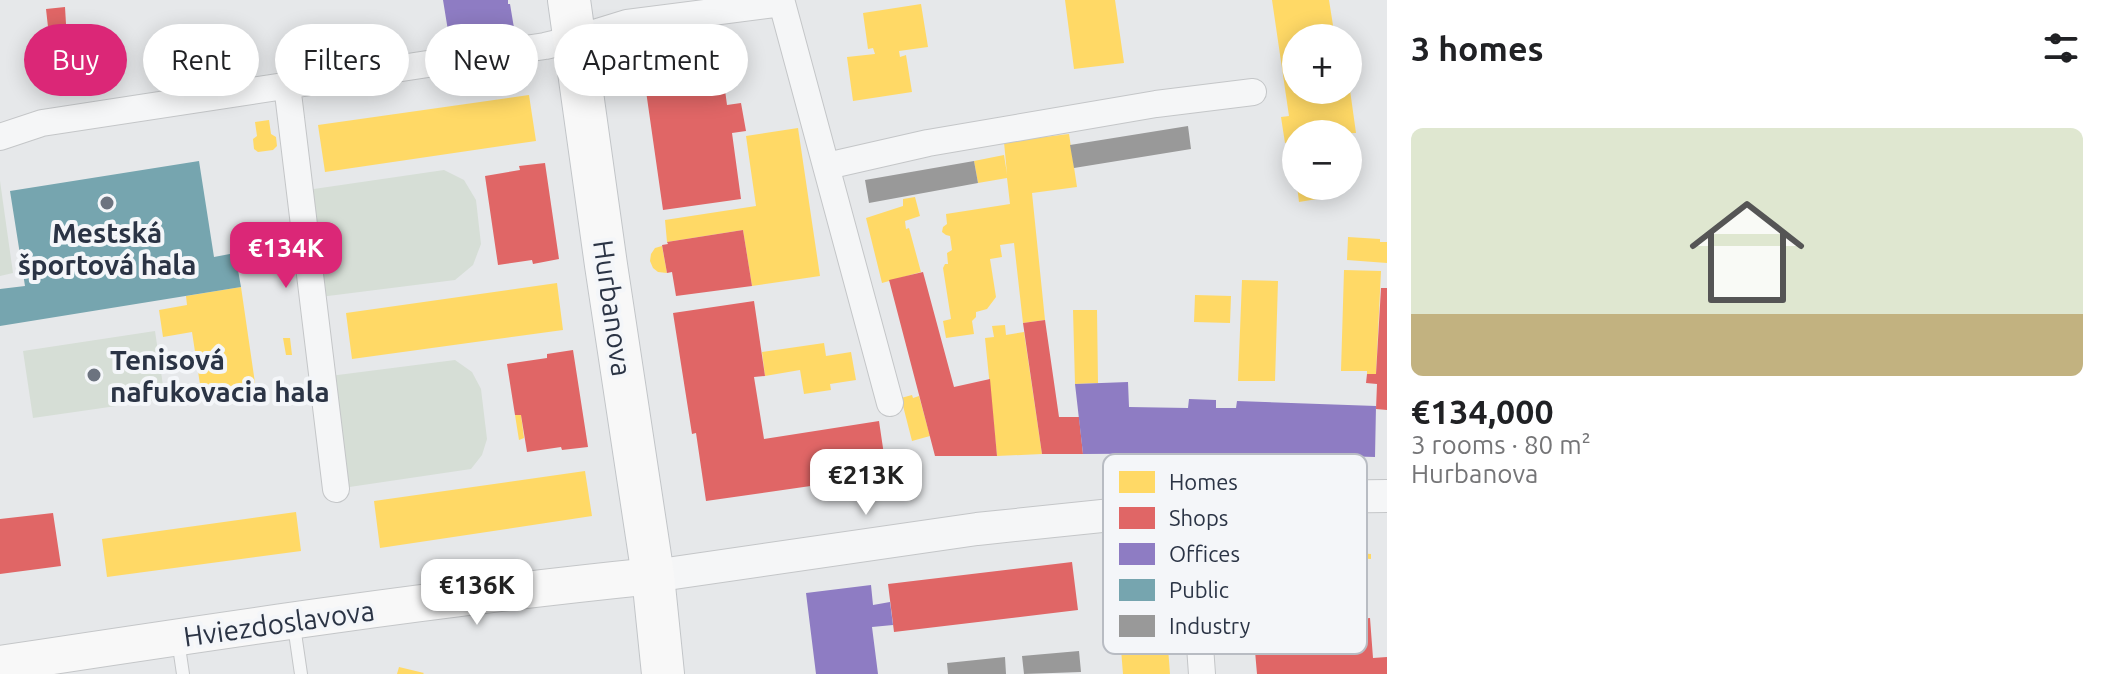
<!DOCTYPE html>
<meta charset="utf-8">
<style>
body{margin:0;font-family:Ubuntu,sans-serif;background:#f6f6f6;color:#202124;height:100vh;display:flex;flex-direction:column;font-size:30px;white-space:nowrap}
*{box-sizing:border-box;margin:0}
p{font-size:26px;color:#757577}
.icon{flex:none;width:44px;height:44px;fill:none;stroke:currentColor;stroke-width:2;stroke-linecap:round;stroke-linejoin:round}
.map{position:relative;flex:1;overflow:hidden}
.sheet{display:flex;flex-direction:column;background:#fff;width:720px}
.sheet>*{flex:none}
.guide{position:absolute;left:24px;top:24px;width:760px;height:72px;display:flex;gap:16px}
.buttons{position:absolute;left:1282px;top:24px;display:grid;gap:16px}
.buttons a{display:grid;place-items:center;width:80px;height:80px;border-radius:50%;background:#fff;box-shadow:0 4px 20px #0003;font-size:40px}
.price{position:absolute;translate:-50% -68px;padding:0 18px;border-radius:16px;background:#fff;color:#222;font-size:26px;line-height:52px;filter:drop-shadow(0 2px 4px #0008)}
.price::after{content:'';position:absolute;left:50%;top:48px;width:24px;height:18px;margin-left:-12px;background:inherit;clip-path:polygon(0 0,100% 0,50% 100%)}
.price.on{background:#db2777;color:#fff}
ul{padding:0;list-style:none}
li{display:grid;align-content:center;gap:16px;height:424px;padding:0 24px}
li span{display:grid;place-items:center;height:248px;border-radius:12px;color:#555}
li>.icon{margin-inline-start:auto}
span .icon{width:144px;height:144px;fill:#fffc;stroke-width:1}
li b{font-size:34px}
h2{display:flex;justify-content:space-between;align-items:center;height:96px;padding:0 24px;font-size:34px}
.pill{padding:0 28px;border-radius:36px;background:#fff;box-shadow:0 4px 20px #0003;font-size:28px;line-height:72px}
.pill.on{background:#db2777;color:#fff}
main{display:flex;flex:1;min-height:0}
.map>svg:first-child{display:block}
.green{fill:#d6ded6}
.homes{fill:#ffd966}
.shops{fill:#e06666}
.offices{fill:#8e7cc3}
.public{fill:#76a5af}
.industry{fill:#999}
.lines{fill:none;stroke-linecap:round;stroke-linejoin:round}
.service-casing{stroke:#c4c6c8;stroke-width:14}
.minor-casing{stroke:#c4c6c8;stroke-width:28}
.tertiary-casing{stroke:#c4c6c8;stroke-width:34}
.secondary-casing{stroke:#c4c6c8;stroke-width:38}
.primary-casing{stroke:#c2c5c8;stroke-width:44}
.service{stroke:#f5f6f7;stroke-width:12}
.minor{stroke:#f5f6f7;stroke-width:26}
.tertiary{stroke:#f5f6f7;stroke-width:32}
.secondary{stroke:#f8f8f8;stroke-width:36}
.primary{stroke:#f8f8f8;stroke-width:42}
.poi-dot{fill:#6c737f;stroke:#f4f6f9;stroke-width:3}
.labels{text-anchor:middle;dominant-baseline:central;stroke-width:8;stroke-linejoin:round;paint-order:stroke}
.poi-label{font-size:28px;font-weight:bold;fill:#2b3445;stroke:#f4f6f9}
.street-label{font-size:28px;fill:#2b3445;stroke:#f4f6f9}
.key{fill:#f4f6f9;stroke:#b8bcc3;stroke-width:2}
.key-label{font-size:22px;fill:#2b3445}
</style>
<main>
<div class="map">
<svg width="1387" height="674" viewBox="0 0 1387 674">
<rect width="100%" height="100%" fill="#e6e8ea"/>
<path class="green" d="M444 170 464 180 476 200 481 244 473 265 455 280 312 298 300 191Z
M0 181 13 273 0 276Z
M155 331 165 399 33 418 23 351Z
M455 360 472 372 481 389 487 439 482 455 471 469 336 489 322 377Z"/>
<path class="homes" d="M1065 0H1115L1124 63 1074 69Z
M1272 0H1329L1335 38H1296V90H1350L1356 133 1296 134V162H1294L1292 142 1285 143 1281 117 1289 116Z
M921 4 928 47 899 51 900 57 906 55 912 92 853 101 847 57 875 54 873 48 868 49 863 13Z
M73 41 76 56 61 58 59 43Z
M529 95 536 141 325 172 318 125Z
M269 120 271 134 276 137 277 146 273 150 258 152 254 149 253 139 257 136 255 122Z
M798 128 820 276 752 286 743 230 667 242 665 220 756 206 746 136Z
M1069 134 1077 187 1032 193 1045 320 1023 323 1014 243 1000 245 1002 257 990 259 996 297 987 309 976 312V317L972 321 974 334 946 338 943 321 951 319 943 268 945 264H948L947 253 952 250 950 236 946 235 942 232 943 227 947 224 946 214 1010 204 1007 178 978 183 974 161 1004 155 1007 174 1004 142Z
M1297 186H1321L1323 198 1299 202Z
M915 197 920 216 905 221 906 229 909 228 921 272 882 283 866 218 903 206V199Z
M1348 237 1380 239V242H1387V263L1347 260Z
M662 246 667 273 658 272 653 268 650 261 651 254 655 248Z
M1344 270 1381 271 1376 374H1367V371H1341Z
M1242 280 1278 281 1275 381H1238Z
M557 283 563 330 352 359 346 313Z
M241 287 255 383 201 391 192 332 163 337 159 310 187 305 186 296Z
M1195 295 1231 296 1230 323 1194 322Z
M1073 310H1097L1098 383 1075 384Z
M1005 325 1006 335 1024 332 1042 454 997 456 985 338 994 337 992 326Z
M283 338H290L292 355H286Z
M824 343 826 356 851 352 856 380 830 384 831 390 804 394 800 370 765 376 762 352Z
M912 395 913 398 919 396 930 436 912 441 901 398Z
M515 415H521L524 438 519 440Z
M585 471 592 516 380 548 374 501Z
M296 512 301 551 107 577 102 539Z
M1356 553 1371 554V559L1355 558Z
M1166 621 1170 674H1123L1119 624Z
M399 667 424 673 423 674H397Z"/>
<path class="shops" d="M65 7 66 24 48 27 46 9Z
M719 45 727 105 741 103 746 131 732 133 741 199 663 210 641 56Z
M545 163 559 259 533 264 532 260 498 265 485 176 520 170 519 166Z
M743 230 752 286 676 296 672 272 667 273 662 245 668 244 667 242Z
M923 272 954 387 990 379 997 456H935L889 280Z
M1381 288H1387V410L1376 409 1377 384 1366 383 1367 374H1376Z
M754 301 765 376 754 377 764 439 879 421 887 475 706 501 696 433 692 434 673 313Z
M1045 320 1059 417H1079L1083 454H1042L1023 323Z
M573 350 588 447 562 450 561 447 527 452 521 415H515L507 364 547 358V354Z
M53 513 61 566 0 574V519Z
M1072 562 1078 610 894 632 888 584Z
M1370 618 1373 658 1387 657V674H1257L1253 628Z"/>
<path class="offices" d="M443 0H508V4H510L515 34 450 43Z
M1128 382 1129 407 1188 408 1189 399 1216 400V408H1236L1237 401 1376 406 1375 457 1234 453 1083 454 1075 384Z
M871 585 873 605 890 602 893 625 872 627 878 674H816L806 593Z"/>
<path class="public" d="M199 161 214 257 235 253 241 287 0 326V289L25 286 10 191Z"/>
<path class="industry" d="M1188 126 1191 149 1074 168 1070 145Z
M974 161 978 183 869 203 865 180Z
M1079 651 1081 672 1024 674 1022 656Z
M1005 657 1006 674H948L947 663Z"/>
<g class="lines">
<defs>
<path id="service" d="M294 626 301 674
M178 640 183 674"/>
<path id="minor" d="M287 85 336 489
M0 137 42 123 545 46 575 39 627 23 782 3 890 403
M827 166 928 143 1156 104 1253 92
M1190 506 1202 674"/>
<path id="tertiary" d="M653 576 977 529 1247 501 1304 497 1387 496"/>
<path id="secondary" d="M0 664C217 631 435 598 653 576"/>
<path id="primary" d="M569 0 606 265 653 576 663 674"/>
</defs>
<use href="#service" class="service-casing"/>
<use href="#minor" class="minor-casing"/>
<use href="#tertiary" class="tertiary-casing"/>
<use href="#secondary" class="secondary-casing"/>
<use href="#primary" class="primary-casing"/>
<use href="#service" class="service"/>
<use href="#minor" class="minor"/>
<use href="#tertiary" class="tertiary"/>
<use href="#secondary" class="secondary"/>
<use href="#primary" class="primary"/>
</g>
<g class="poi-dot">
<circle cx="107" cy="203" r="8"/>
<circle cx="94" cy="375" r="8"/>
</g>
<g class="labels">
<g class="poi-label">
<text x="107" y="232">Mestská<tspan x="107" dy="32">športová hala</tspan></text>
<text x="110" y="359" text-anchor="start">Tenisová<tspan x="110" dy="32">nafukovacia hala</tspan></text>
</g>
<g class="street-label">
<text transform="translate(613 308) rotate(82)">Hurbanova</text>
<text transform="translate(279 623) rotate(-8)">Hviezdoslavova</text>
</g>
</g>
<rect x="1103" y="454" width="264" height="200" rx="12" class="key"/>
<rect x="1119" y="471" width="36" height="22" fill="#ffd966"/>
<rect x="1119" y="507" width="36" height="22" fill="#e06666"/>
<rect x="1119" y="543" width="36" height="22" fill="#8e7cc3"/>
<rect x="1119" y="579" width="36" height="22" fill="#76a5af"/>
<rect x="1119" y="615" width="36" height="22" fill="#999"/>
<g class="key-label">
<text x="1169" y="490">Homes</text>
<text x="1169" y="526">Shops</text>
<text x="1169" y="562">Offices</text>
<text x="1169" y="598">Public</text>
<text x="1169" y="634">Industry</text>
</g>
</svg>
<div class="buttons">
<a>+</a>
<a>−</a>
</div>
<b class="price on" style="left:286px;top:290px">€134K</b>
<b class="price" style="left:866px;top:517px">€213K</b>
<b class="price" style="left:477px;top:627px">€136K</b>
<div class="guide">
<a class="pill on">Buy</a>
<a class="pill">Rent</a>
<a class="pill">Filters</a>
<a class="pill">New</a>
<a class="pill">Apartment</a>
</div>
</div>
<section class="sheet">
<h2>3 homes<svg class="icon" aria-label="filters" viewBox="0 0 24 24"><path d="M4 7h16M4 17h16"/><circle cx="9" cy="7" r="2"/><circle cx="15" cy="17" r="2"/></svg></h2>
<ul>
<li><span style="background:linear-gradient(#dfe7d0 75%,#c2b280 0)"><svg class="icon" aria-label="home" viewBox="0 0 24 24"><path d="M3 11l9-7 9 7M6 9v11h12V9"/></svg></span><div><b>€134,000</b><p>3 rooms · 80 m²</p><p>Hurbanova</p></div></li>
</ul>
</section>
</main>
